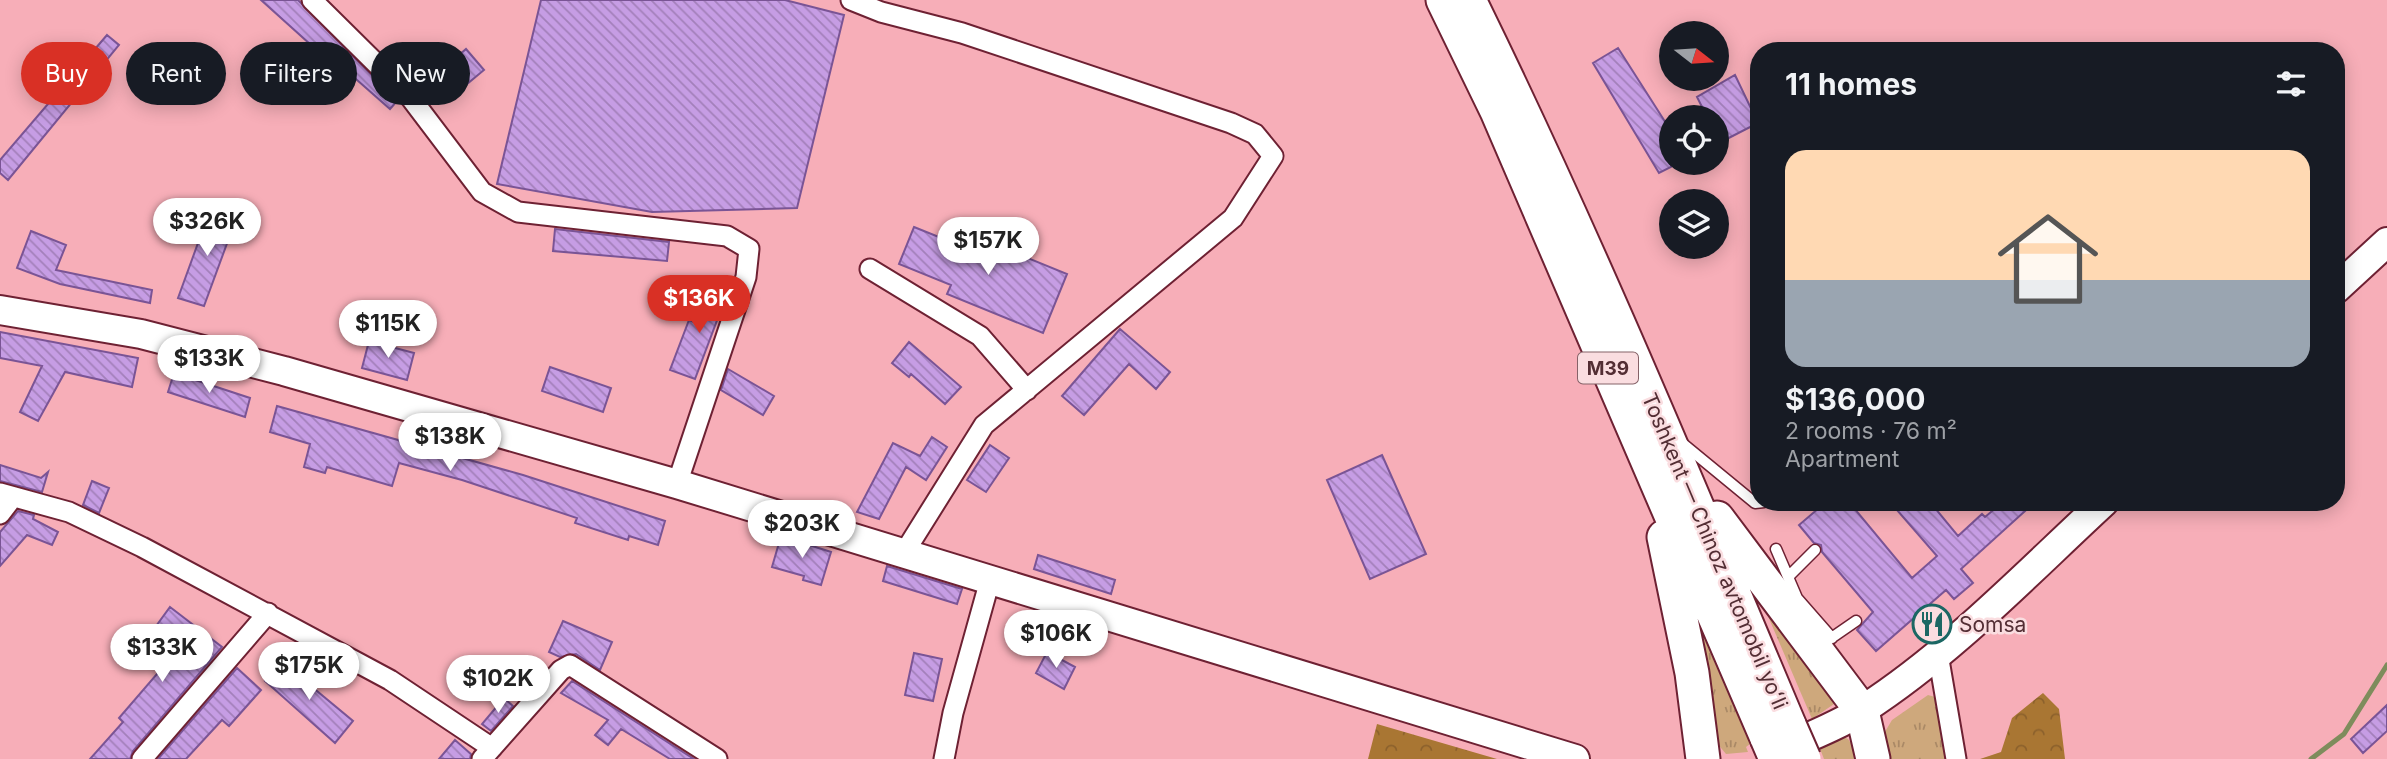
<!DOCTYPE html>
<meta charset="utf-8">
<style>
body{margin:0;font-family:Inter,sans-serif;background:#242831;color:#f1f3f6;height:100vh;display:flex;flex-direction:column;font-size:26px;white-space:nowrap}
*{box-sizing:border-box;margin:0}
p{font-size:23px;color:#9ea1a6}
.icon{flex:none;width:38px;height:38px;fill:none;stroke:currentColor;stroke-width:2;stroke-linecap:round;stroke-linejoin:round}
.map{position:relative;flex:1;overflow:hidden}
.panel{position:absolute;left:1750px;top:42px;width:595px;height:469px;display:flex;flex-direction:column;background:#171b24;border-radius:28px;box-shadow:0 4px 18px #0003}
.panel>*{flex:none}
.banner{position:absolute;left:21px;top:42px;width:665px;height:63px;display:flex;gap:14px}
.needle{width:46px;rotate:107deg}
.fabs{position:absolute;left:1659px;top:21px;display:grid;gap:14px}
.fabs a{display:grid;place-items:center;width:70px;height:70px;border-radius:50%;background:#171b24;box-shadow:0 4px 18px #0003;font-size:35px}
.price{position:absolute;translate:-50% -60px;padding:0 16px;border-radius:24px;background:#fff;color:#222;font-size:23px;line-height:46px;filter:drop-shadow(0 2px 4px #0008)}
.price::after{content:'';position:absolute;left:50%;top:42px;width:21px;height:16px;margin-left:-10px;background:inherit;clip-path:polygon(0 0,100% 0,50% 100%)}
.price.active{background:#d93025;color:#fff}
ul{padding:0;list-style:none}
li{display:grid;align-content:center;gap:14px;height:371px;padding:0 35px}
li+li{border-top:2px solid #363941}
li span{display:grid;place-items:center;height:217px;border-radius:21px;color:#555}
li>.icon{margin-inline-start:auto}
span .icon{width:126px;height:126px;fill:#fffc;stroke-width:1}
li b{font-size:30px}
h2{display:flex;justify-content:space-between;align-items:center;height:84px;padding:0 35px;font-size:30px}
.tag{padding:0 24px;border-radius:32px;background:#171b24;box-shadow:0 4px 18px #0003;font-size:24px;line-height:63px}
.tag.active{background:#d93025;color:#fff}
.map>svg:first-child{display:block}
.grass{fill:url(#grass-tufts)}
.forest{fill:url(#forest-crowns)}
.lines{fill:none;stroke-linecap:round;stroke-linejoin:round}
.stream{stroke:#7e8c5c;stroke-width:5}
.building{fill:url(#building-back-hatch);stroke:#7a5495;stroke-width:2}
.service-casing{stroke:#6e2133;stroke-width:13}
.minor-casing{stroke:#6e2133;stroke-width:23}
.secondary-casing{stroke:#6e2133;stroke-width:32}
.trunk-casing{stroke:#6e2133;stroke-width:37}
.service{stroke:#fff;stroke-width:10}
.minor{stroke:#fff;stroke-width:19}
.secondary{stroke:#fff;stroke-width:28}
.trunk{stroke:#fff;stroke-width:33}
.trunk-bridge-casing{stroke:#6e2133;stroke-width:37;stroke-linecap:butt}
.trunk-bridge{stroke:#fff;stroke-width:33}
.labels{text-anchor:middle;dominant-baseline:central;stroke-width:5;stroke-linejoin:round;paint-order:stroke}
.shield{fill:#fadde0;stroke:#856268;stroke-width:2}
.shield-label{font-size:19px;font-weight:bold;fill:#532e34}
.street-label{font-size:21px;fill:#532e34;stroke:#fadde0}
.poi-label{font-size:21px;fill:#532e34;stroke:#fadde0;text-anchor:start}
</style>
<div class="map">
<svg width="2387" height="759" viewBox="0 0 2387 759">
<defs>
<pattern id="grass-tufts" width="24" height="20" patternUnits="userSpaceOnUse" patternTransform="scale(1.75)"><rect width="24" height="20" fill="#cea87c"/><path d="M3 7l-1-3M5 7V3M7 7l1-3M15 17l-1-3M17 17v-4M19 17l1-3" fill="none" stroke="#aa8966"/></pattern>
<pattern id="forest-crowns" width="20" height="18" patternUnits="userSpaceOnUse" patternTransform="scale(1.75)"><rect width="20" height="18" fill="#a97633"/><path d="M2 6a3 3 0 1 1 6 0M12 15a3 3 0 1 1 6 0" fill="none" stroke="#8c612c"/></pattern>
<pattern id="building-back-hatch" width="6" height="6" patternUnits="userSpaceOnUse" patternTransform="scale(1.75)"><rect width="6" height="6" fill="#c69de4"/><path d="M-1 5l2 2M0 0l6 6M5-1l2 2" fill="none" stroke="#a380ba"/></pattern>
</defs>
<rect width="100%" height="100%" fill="#f7aeb8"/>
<path class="grass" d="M1747 567 1833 690 1834 704 1812 719Z
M1695 617 1750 744 1746 747 1748 752 1726 754 1712 737Z
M1928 695 1935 697 1945 759H1883L1880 740 1892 720Z
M1839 735 1848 739 1862 759H1824L1817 741Z"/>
<path class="forest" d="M2043 693 2059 709 2065 759H1980L2001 752 2012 718Z
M1377 724 1497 759H1368Z"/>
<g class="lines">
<path class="stream" d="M2311 759 2344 734 2387 665"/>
</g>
<path class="building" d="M261 0H298L397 101 390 109 323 50 320 53Z
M541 0H785L844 15 797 208 652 212 497 184Z
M107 35 119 45 8 180 0 173V160Z
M1618 48 1671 131V167L1659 173 1593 63Z
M466 49 484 70 461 89 443 69Z
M1735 75 1758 123 1717 144V117H1707L1697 97Z
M210 210 236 219 204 306 178 298Z
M914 227 966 248 971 235 1067 274 1043 333 947 294 951 285 899 264Z
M555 229 669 242 667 261 553 251Z
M31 231 66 245 56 270 152 290 150 303 60 284 17 268Z
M711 285 728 291 695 379 670 370 689 320 696 323Z
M1120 329 1170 372 1156 389 1129 364 1084 415 1062 396Z
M0 332 138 358 132 387 65 372 38 421 20 412 42 366 0 358Z
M369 341 414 353 407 380 362 368Z
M909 342 961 387 945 404 911 374 909 377 892 363Z
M550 367 611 388 603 412 542 391Z
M728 369 774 396 763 415 721 390Z
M174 373 250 398 245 417 168 392Z
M277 406 523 475 665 521 658 545 629 536 628 540 575 523 577 518 462 480 399 463 392 486 327 467 325 473 304 467 310 444 270 432Z
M932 437 947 447 926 480 906 467 879 519 857 512 893 443 920 456Z
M990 445 1009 458 986 492 967 480Z
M1382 455 1426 554 1370 579 1327 480Z
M0 465 41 478 48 472 42 492 0 481Z
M92 481 109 488 99 513 83 505Z
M1826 502H1849L1912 578 1937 556 1890 502H1930L1958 536 1982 514 1985 517 2003 502H2035L1961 569 1973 583 1954 599 1946 590 1876 651 1857 630 1873 612 1822 552 1821 545 1814 543 1799 525Z
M18 511 34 515 33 519 58 532 52 545 27 535 0 566V532Z
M781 536 831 552 821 585 803 580 804 576 772 567Z
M1038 555 1115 580 1111 594 1034 569Z
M887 566 962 589 957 604 883 581Z
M170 607 222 647 133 751 130 759H90L123 722 119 718 176 652 151 633Z
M563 621 612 642 600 670 576 654 560 657 549 652Z
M1047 652 1075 667 1064 689 1036 673Z
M914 653 942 659 933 701 905 695Z
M282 662 353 721 335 743 265 681Z
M237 668 261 690 229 726 222 720 186 759H158Z
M572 681 694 759H670L621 729 608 745 595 735 608 720 561 693Z
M504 698 513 706 491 731 482 724Z
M2387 705V731L2363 753 2351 739Z
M455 740 471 754 470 759H439Z"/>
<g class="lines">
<defs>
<path id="service" d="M1682 443 1755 503 1764 502
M1776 549 1797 598 1832 638
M1788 577 1815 550
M1827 641 1856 621"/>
<path id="minor" d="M312 0 410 97 482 192 518 212 727 236 749 249 746 277 677 484
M851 0 881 12 962 33 1231 123 1255 134 1273 156 1233 218 984 425 904 553
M870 269 980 336 1027 390
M0 493 69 512 142 547 390 680 492 748
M0 514 13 497
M1938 654 1956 759
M142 759 268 613
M482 759 561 670 570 665 717 759
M944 759 953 713 990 580"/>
<path id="secondary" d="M2336 289 2387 242
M0 310 141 334 284 371 677 484 1575 759
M1777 751C1806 738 1838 726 1864 709 1952 652 2027 573 2104 502"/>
<path id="trunk" d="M1443 0 1497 111 1767 738
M1469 0C1586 238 1687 483 1790 727
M1717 518 1862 711 1873 759
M1664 537 1692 673 1703 759"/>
</defs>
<use href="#service" class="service-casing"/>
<use href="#minor" class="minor-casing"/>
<use href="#secondary" class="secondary-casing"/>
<use href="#trunk" class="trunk-casing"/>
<use href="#service" class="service"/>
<use href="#minor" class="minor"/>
<use href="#secondary" class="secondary"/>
<use href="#trunk" class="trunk"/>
<defs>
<path id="trunk-bridge" d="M1790 727 1804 759
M1767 738 1776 759"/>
</defs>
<use href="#trunk-bridge" class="trunk-bridge-casing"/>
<use href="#trunk-bridge" class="trunk-bridge"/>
</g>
<defs>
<symbol id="restaurant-ring" viewBox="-11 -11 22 22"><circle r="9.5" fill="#fadde0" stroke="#1b6764" stroke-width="1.5"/><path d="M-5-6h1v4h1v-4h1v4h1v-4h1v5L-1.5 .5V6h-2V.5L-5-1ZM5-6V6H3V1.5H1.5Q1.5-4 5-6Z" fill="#1b6764"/></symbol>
</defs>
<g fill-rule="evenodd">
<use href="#restaurant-ring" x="1910" y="602" width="44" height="44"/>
</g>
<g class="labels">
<rect class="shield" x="1578" y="352.5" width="60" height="31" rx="5"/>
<g class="shield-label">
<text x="1608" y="368">M39</text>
</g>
<g class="street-label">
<text transform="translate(1715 551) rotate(67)">Toshkent — Chinoz avtomobil yoʻli</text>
</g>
<g class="poi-label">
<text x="1959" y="624">Somsa</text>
</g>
</g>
</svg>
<div class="fabs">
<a><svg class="needle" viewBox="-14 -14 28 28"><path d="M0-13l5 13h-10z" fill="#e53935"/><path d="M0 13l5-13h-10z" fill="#9ea1a6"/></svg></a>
<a><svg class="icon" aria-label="locate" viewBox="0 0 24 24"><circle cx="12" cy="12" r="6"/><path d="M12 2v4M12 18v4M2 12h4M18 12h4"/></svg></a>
<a><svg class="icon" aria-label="layers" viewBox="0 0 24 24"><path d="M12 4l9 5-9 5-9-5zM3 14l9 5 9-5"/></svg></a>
</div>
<b class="price" style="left:207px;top:258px">$326K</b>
<b class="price" style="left:988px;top:277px">$157K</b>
<b class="price active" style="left:699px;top:335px">$136K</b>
<b class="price" style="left:388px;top:360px">$115K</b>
<b class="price" style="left:209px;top:395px">$133K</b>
<b class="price" style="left:450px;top:473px">$138K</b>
<b class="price" style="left:802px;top:560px">$203K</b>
<b class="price" style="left:1056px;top:670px">$106K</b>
<b class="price" style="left:162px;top:684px">$133K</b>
<b class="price" style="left:309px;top:702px">$175K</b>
<b class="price" style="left:498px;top:715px">$102K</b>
<div class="banner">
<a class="tag active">Buy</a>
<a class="tag">Rent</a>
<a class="tag">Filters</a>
<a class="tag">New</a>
</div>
<section class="panel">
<h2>11 homes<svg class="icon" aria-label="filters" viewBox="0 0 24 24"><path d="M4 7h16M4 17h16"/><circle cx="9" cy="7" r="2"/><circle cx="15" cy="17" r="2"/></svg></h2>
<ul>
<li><span style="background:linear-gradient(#ffd9b3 60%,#9aa5b1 0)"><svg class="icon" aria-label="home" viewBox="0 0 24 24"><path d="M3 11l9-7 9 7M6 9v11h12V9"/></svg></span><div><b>$136,000</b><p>2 rooms · 76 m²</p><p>Apartment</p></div></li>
</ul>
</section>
</div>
